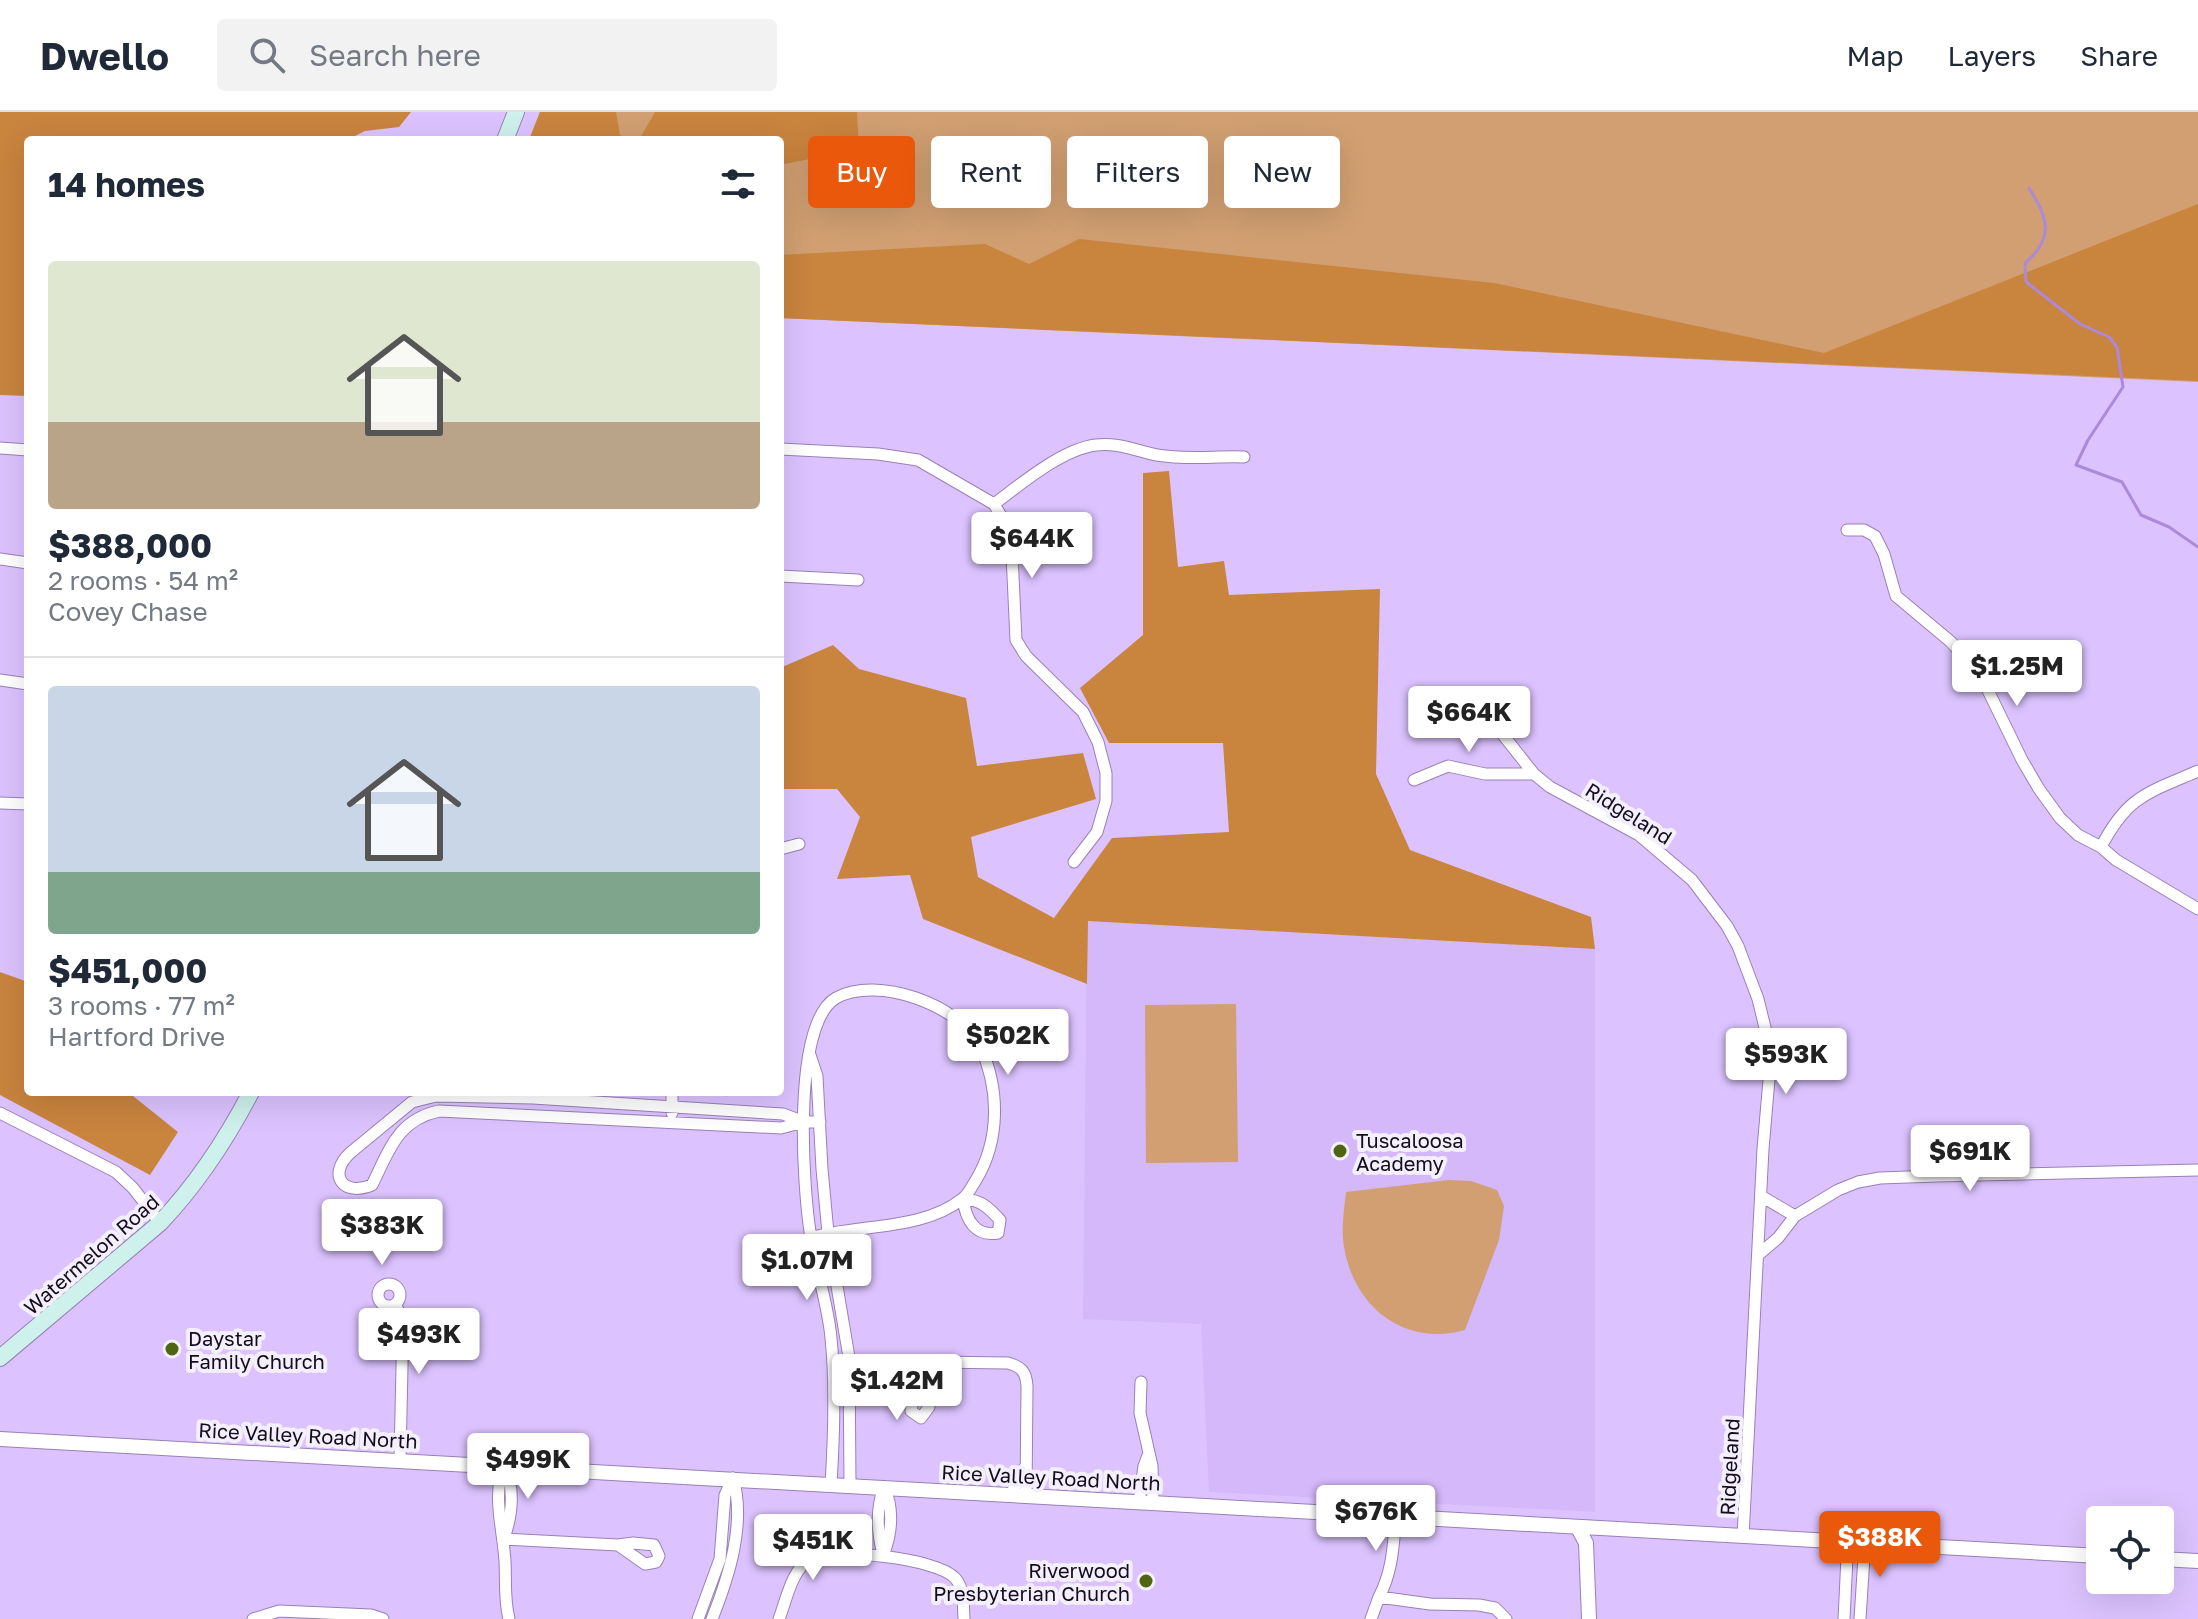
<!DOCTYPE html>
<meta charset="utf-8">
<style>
body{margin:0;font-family:"Golos Text",sans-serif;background:#f2f2f3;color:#1f2937;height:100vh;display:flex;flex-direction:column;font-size:30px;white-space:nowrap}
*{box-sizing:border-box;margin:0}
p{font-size:26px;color:#747a83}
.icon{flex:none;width:44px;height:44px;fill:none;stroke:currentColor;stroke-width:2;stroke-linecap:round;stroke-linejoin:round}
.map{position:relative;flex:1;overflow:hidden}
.details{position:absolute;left:24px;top:24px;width:760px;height:960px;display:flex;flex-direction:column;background:#fff;border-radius:8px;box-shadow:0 8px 32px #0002}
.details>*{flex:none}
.hud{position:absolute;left:808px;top:24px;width:760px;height:72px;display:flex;gap:16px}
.tools{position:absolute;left:2086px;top:1394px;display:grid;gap:16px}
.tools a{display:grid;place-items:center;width:88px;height:88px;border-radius:8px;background:#fff;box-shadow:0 8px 32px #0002;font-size:40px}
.price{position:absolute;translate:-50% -68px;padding:0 18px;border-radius:8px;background:#fff;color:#222;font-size:26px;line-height:52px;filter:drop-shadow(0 2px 4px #0008)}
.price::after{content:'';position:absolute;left:50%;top:48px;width:24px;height:18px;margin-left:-12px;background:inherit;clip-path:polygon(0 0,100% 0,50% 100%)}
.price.selected{background:#ea580c;color:#fff}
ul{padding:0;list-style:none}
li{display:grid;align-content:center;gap:16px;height:424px;padding:0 24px}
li+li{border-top:2px solid #e0e1e3}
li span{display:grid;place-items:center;height:248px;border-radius:8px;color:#555}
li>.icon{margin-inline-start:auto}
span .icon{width:144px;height:144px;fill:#fffc;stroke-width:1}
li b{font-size:34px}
h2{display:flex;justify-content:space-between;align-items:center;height:96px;padding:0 24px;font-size:34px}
.chip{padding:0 28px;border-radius:8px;background:#fff;box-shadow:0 8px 32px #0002;font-size:28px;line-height:72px}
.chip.selected{background:#ea580c;color:#fff}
header{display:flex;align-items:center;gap:48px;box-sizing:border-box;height:112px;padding:0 40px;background:#fff;border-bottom:2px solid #e0e1e3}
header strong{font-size:38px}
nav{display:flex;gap:44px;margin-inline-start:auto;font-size:28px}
.search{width:560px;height:72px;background:#f2f2f3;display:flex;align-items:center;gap:20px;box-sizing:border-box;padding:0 28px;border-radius:8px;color:#747a83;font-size:30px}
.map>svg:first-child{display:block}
.built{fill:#d4b8fa}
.green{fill:#d19f72}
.forest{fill:#c9843e}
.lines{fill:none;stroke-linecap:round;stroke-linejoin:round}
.stream{stroke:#ac89d9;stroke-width:3}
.minor-casing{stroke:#9880b7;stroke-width:13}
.tertiary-casing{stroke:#9880b7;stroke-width:16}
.secondary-casing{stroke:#9880b7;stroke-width:18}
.minor{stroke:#fff;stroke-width:11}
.tertiary{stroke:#fff;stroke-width:14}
.secondary{stroke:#cef1ec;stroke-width:16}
.poi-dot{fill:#4f6511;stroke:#f3effb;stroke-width:3}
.labels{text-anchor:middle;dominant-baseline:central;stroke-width:8;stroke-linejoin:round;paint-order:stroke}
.street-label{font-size:20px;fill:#140b1f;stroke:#f3effb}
.poi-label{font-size:20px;fill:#140b1f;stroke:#f3effb;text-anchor:start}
</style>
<header>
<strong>Dwello</strong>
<div class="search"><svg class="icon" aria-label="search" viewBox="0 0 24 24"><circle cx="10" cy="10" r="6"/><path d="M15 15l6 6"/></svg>Search here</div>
<nav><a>Map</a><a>Layers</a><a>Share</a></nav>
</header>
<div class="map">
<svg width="2198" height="1507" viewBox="0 0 2198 1507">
<rect width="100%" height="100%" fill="#dcc3ff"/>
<path class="built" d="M1087 809 1595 837V1400L1209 1380 1201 1212 1083 1207Z"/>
<path class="green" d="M540 0H2198V270L780 206V28H529Z
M1236 892 1238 1050 1146 1051 1145 893Z
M1449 1068 1471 1069 1497 1078 1504 1094 1499 1128 1465 1218C1404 1235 1354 1195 1344 1135 1341 1117 1344 1098 1346 1080Z"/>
<path class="forest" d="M0 0H411L399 15 365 19 347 28H28V284L0 283Z
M540 0H616L620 23 634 28H529Z
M655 0H857L859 37 780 53V28H639Z
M2198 92V269L780 206V143L985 132 1029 152 1079 127 1494 171 1824 241Z
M1169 359 1178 455 1224 449 1229 483 1380 477 1376 662 1410 738 1591 805 1595 837 1088 809 1087 872 923 807 910 763 837 767 860 705 837 677H780V556L833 533 859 557 966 586 977 654 1083 641 1096 687 971 725 978 765 1054 806 1112 726 1229 720 1223 631H1109L1080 576 1143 523V361Z
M0 860 28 870V980H128L178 1020 150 1063 0 983Z"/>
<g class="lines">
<path class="stream" d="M2029 76C2048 105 2055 126 2025 151L2026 170 2080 212 2109 225 2117 235 2123 275 2088 328 2076 353 2122 370 2141 403 2169 415 2198 435"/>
<defs>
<path id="minor" d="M0 336 28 338
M780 337 878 342 918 348 994 392 1011 421 1016 528 1026 544 1083 600 1098 630 1106 661V689L1097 720 1074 750
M994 392C1021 372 1062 337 1096 333 1118 330 1136 339 1157 343 1185 348 1216 344 1244 345
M1847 418H1864L1875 424 1884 442 1896 484 1951 530 1981 564 2022 648 2039 677 2060 706 2078 723 2101 735 2116 748 2198 797
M0 447 28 451
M780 464 858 468
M0 568 28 572
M1485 600 1534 662 1550 675 1639 723 1692 768 1727 814 1738 834 1758 887 1769 932 1770 956 1763 1037 1743 1425
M1414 668 1448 654 1485 662H1534
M0 691 28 692
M2101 735C2128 683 2148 681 2198 659
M780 737 799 732
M1004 906 1016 910 1015 923C1004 935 995 938 980 933 983 918 990 912 1004 906Z
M810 943 817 964 822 1057 828 1121 849 1245 850 1373
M0 1001 116 1060 133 1076 160 1111
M672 1001V980
M804 1010 781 1016 439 999C397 1008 389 1039 372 1073 343 1085 327 1063 350 1041L412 990 436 984 533 986 783 1002 804 1010H820
M1761 1084 1795 1104
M963 1087C981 1088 988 1095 1000 1108L998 1121C975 1125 966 1108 963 1087Z
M811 1126C857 1112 922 1119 962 1087 968 1083 972 1074 976 1068 1000 1028 1000 977 980 934 960 893 877 863 836 886 791 912 803 1079 811 1126 816 1159 828 1192 831 1226 836 1274 834 1324 831 1372
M1758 1143 1778 1126 1795 1104 1838 1078 1858 1070 1880 1066 1936 1064 2198 1058
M378 1183a11 11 0 1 1 22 0a11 11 0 1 1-22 0Z
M395 1192 403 1208 400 1347
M1141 1270 1140 1301 1152 1354 1153 1391
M915 1276 920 1258 931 1250 1008 1251C1022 1255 1026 1260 1027 1274L1026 1385
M915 1276 925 1284 929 1295 921 1306 911 1299Z
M504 1353C492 1384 503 1417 505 1449 506 1468 504 1488 509 1507
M504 1353C515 1376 512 1403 504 1426
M1010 1384 1025 1355
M1139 1390 1144 1354 1149 1341
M504 1427 618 1433
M633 1431 654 1433 659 1444 656 1450 645 1452 618 1433Z
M883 1442C877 1420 876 1397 884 1375
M883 1443C892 1422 894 1396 884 1375
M1379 1485C1393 1458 1393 1434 1396 1404
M253 1507 279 1499 371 1503 383 1507
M698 1507 720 1447 725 1383 733 1366
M712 1507C729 1464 746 1412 733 1366
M779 1507C786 1489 792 1457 810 1447 834 1435 937 1446 955 1466 965 1477 963 1493 964 1507
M1371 1507 1379 1485 1430 1492 1479 1493 1495 1496 1506 1507
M1844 1507 1847 1445 1858 1432 1864 1445 1860 1507"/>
<path id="tertiary" d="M0 1327C700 1361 1400 1409 2100 1444
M1578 1416 1586 1431 1589 1507
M2160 1447 2198 1449"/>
<path id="secondary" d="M505 28 516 0
M0 1246 160 1111C197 1072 226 1028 251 980"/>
</defs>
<use href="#minor" class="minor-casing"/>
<use href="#tertiary" class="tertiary-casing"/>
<use href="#secondary" class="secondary-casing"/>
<use href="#minor" class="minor"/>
<use href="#tertiary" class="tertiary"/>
<use href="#secondary" class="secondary"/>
</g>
<g class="poi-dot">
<circle cx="1340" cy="1039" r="8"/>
<circle cx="172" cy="1237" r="8"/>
<circle cx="1146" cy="1469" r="8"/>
</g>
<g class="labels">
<g class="street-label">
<text transform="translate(1629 701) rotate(32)">Ridgeland</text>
<text transform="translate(91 1142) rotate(-41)">Watermelon Road</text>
<text transform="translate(308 1323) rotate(3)">Rice Valley Road North</text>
<text transform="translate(1729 1355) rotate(-87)">Ridgeland</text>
<text transform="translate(1051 1365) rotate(3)">Rice Valley Road North</text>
</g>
<g class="poi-label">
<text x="1356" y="1028">Tuscaloosa<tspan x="1356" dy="23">Academy</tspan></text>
<text x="188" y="1226">Daystar<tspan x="188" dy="23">Family Church</tspan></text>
<text x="1130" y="1458" text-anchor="end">Riverwood<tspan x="1130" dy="23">Presbyterian Church</tspan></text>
</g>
</g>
</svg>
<div class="tools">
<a><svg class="icon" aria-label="locate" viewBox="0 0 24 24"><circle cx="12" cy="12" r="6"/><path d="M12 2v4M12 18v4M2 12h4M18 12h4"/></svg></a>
</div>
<b class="price" style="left:1032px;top:468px">$644K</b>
<b class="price" style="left:2017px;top:596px">$1.25M</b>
<b class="price" style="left:1469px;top:642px">$664K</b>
<b class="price" style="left:1008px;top:965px">$502K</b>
<b class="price" style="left:1786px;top:984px">$593K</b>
<b class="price" style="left:1970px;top:1081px">$691K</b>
<b class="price" style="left:382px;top:1155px">$383K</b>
<b class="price" style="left:807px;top:1190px">$1.07M</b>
<b class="price" style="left:419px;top:1264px">$493K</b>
<b class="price" style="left:897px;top:1310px">$1.42M</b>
<b class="price" style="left:528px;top:1389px">$499K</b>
<b class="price" style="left:1376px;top:1441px">$676K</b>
<b class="price selected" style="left:1880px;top:1467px">$388K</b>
<b class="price" style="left:813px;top:1470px">$451K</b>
<div class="hud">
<a class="chip selected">Buy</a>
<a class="chip">Rent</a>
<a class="chip">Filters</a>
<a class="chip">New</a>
</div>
<section class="details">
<h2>14 homes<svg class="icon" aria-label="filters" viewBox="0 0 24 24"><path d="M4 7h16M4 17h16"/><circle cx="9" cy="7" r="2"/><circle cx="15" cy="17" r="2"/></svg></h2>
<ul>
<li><span style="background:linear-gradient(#dfe7d0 65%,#b9a48a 0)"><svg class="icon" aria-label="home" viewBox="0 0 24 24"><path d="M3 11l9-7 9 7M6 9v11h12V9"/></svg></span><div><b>$388,000</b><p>2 rooms · 54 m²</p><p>Covey Chase</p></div></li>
<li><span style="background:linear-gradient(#c9d6e8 75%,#7fa58c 0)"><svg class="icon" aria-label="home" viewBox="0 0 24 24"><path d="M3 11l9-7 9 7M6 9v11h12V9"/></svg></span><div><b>$451,000</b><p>3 rooms · 77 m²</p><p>Hartford Drive</p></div></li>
</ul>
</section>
</div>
